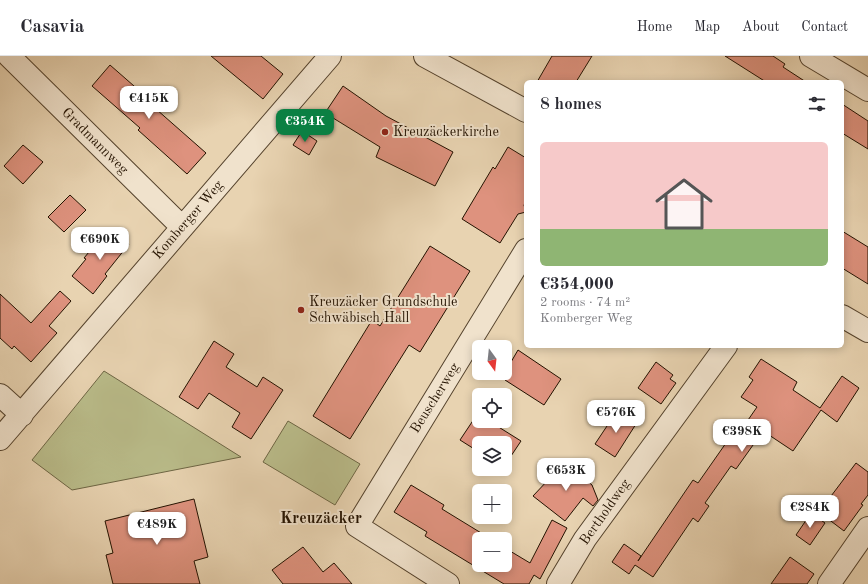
<!DOCTYPE html>
<meta charset="utf-8">
<style>
body{margin:0;font-family:"Old Standard TT",serif;background:#f2f2f3;color:#2b2b33;height:100vh;display:flex;flex-direction:column;font-size:15px;white-space:nowrap}
*{box-sizing:border-box;margin:0}
p{font-size:13px;color:#7c7c81}
.icon{flex:none;width:22px;height:22px;fill:none;stroke:currentColor;stroke-width:2;stroke-linecap:round;stroke-linejoin:round}
.map{position:relative;flex:1;overflow:hidden}
.side{position:absolute;left:524px;top:24px;width:320px;height:268px;display:flex;flex-direction:column;background:#fff;border-radius:6px;box-shadow:0 2px 10px #0003}
.side>*{flex:none}
.needle{width:26px;rotate:165deg}
.buttons{position:absolute;left:472px;top:284px;display:grid;gap:8px}
.buttons a{display:grid;place-items:center;width:40px;height:40px;border-radius:6px;background:#fff;box-shadow:0 2px 10px #0003;font-size:20px}
.price{position:absolute;translate:-50% -34px;padding:0 9px;border-radius:8px;background:#fff;color:#222;font-size:13px;line-height:26px;filter:drop-shadow(0 1px 2px #0008)}
.price::after{content:'';position:absolute;left:50%;top:24px;width:12px;height:9px;margin-left:-6px;background:inherit;clip-path:polygon(0 0,100% 0,50% 100%)}
.price.current{background:#0b8043;color:#fff}
ul{padding:0;list-style:none}
li{display:grid;align-content:center;gap:8px;height:212px;padding:0 16px}
li+li{border-top:1px solid #e1e1e2}
li span{display:grid;place-items:center;height:124px;border-radius:6px;color:#555}
li>.icon{margin-inline-start:auto}
span .icon{width:72px;height:72px;fill:#fffc;stroke-width:1}
li b{font-size:17px}
h2{display:flex;justify-content:space-between;align-items:center;height:48px;padding:0 16px;font-size:17px}
header{display:flex;align-items:center;gap:24px;box-sizing:border-box;height:56px;padding:0 20px;background:#fff;border-bottom:1px solid #e1e1e2}
header strong{font-size:19px}
nav{display:flex;gap:22px;margin-inline-start:auto;font-size:14px}
.map>svg:first-child{display:block}
.green{fill:#b9bb89;stroke:#6e6644}
.building{fill:#de927e;stroke:#231200}
.lines{fill:none;stroke-linecap:round;stroke-linejoin:round}
.street-casing{stroke:#54422c;stroke-width:24}
.street{stroke:#f0e2cc;stroke-width:22}
.poi-dot{fill:#8f2418;stroke:#f0e2cc;stroke-width:1.5}
.labels{text-anchor:middle;dominant-baseline:central;stroke-width:4;stroke-linejoin:round;paint-order:stroke}
.poi-label{font-size:14px;fill:#231200;stroke:#f0e2cc;text-anchor:start}
.street-label{font-size:14px;fill:#231200;stroke:#f0e2cc}
.quarter-label{font-size:16px;font-weight:bold;fill:#231200;stroke:#f0e2cc}
</style>
<header>
<strong>Casavia</strong>
<nav><a>Home</a><a>Map</a><a>About</a><a>Contact</a></nav>
</header>
<div class="map">
<svg width="868" height="528" viewBox="0 0 868 528">
<rect width="100%" height="100%" fill="#e8d3b1"/>
<filter id="stains"><feTurbulence type="fractalNoise" baseFrequency=".005" numOctaves="4"/><feColorMatrix values="0 0 0 0 .2 0 0 0 0 .09 0 0 0 0 .02 0 0 0 .5 -.17"/></filter>
<radialGradient id="worn" r=".72"><stop offset=".6" stop-color="#630" stop-opacity="0"/><stop offset="1" stop-color="#630" stop-opacity=".3"/></radialGradient>
<path class="green" d="M104 315 241 401 72 434 32 404Z
M288 365 360 408 335 449 263 406Z"/>
<path class="building" d="M211 0H261L283 18 263 43Z
M552 0H592L576 26H537Z
M725 0H773L785 8 783 11 806 26H766Z
M110 9 158 51 156 53 206 97 187 118 138 74 140 72 92 30Z
M343 30 386 60 453 96 435 130 376 101 380 91 325 57Z
M842 48 868 65V93L842 77Z
M302 75 317 85 309 99 293 89Z
M23 89 43 106 23 128 4 110Z
M508 91 526 102V146L524 149 526 156 518 158 500 187 462 163 493 111 495 113Z
M70 139 86 154 64 176 48 161Z
M109 172 129 188 105 218 107 220 93 238 72 220 86 203 84 202Z
M842 175 868 191V228L842 212Z
M430 190 470 215 420 296 409 289 350 383 313 360 372 264 380 270Z
M60 235 71 245 49 270 57 277 31 306 14 290 12 293 0 282V238L31 267Z
M214 285 234 298 226 311 257 331 263 321 283 334 251 383 232 371 240 357 209 337 198 353 179 341Z
M518 294 561 323 544 349 505 324V302L511 306Z
M761 303 797 326 793 334 820 352 842 320 859 332 837 366 821 354 793 395 763 375 736 413 731 410 705 447 709 450 698 466 693 462 653 521 635 509 629 518 612 506 624 488 641 500 638 505 693 424 698 427 733 377 737 380 757 351 741 341 753 324 749 321Z
M656 306 673 319 670 323 676 327 661 348 638 332Z
M617 355 636 368 615 401 595 388Z
M478 357 479 358V365H489L521 385 505 409V387H479V396L460 384Z
M565 406 592 429 598 444 593 450 583 442 565 465 533 440Z
M856 407 868 416V439L861 448 863 449 844 475 819 456Z
M411 429 444 449 442 453 491 483H479V509H505V492L530 507 552 464 567 472 540 523 534 519 529 528H504L425 480 427 476 394 456Z
M194 443 208 501 194 505 200 528H113L106 499 113 497 105 465Z
M811 457 825 467 810 489 796 479Z
M303 491 323 516 334 507 352 528H283L272 514Z
M790 501 814 518 807 528H771Z"/>
<g class="lines">
<defs>
<path id="street" d="M9 0 182 171
M425 0 526 55
M811 0 868 34
M842 260 868 275
M0 339 22 359
M0 383 330 0
M448 528 357 470 526 194
M558 528 585 483 726 290
M829 528 868 472"/>
</defs>
<use href="#street" class="street-casing"/>
<use href="#street" class="street"/>
</g>
<g class="poi-dot">
<circle cx="385" cy="76" r="4"/>
<circle cx="301" cy="254" r="4"/>
</g>
<g class="labels">
<g class="poi-label">
<text x="393" y="76">Kreuzäckerkirche</text>
<text x="309" y="246">Kreuzäcker Grundschule<tspan x="309" dy="16">Schwäbisch Hall</tspan></text>
</g>
<g class="street-label">
<text transform="translate(95 85) rotate(45)">Gradmannweg</text>
<text transform="translate(188 164) rotate(-49)">Komberger Weg</text>
<text transform="translate(435 342) rotate(-58)">Beuscherweg</text>
<text transform="translate(605 456) rotate(-55)">Bertholdweg</text>
</g>
<g class="quarter-label">
<text x="321" y="463">Kreuzäcker</text>
</g>
</g>
<rect width="100%" height="100%" filter="url(#stains)"/>
<rect width="100%" height="100%" fill="url(#worn)"/>
</svg>
<div class="buttons">
<a><svg class="needle" viewBox="-14 -14 28 28"><path d="M0-13l5 13h-10z" fill="#e53935"/><path d="M0 13l5-13h-10z" fill="#7c7c81"/></svg></a>
<a><svg class="icon" aria-label="locate" viewBox="0 0 24 24"><circle cx="12" cy="12" r="6"/><path d="M12 2v4M12 18v4M2 12h4M18 12h4"/></svg></a>
<a><svg class="icon" aria-label="layers" viewBox="0 0 24 24"><path d="M12 4l9 5-9 5-9-5zM3 14l9 5 9-5"/></svg></a>
<a>+</a>
<a>−</a>
</div>
<b class="price" style="left:149px;top:64px">€415K</b>
<b class="price current" style="left:305px;top:87px">€354K</b>
<b class="price" style="left:100px;top:205px">€690K</b>
<b class="price" style="left:616px;top:378px">€576K</b>
<b class="price" style="left:742px;top:397px">€398K</b>
<b class="price" style="left:566px;top:436px">€653K</b>
<b class="price" style="left:810px;top:473px">€284K</b>
<b class="price" style="left:157px;top:490px">€489K</b>
<section class="side">
<h2>8 homes<svg class="icon" aria-label="filters" viewBox="0 0 24 24"><path d="M4 7h16M4 17h16"/><circle cx="9" cy="7" r="2"/><circle cx="15" cy="17" r="2"/></svg></h2>
<ul>
<li><span style="background:linear-gradient(#f6c9c9 70%,#8fb573 0)"><svg class="icon" aria-label="home" viewBox="0 0 24 24"><path d="M3 11l9-7 9 7M6 9v11h12V9"/></svg></span><div><b>€354,000</b><p>2 rooms · 74 m²</p><p>Komberger Weg</p></div></li>
</ul>
</section>
</div>
